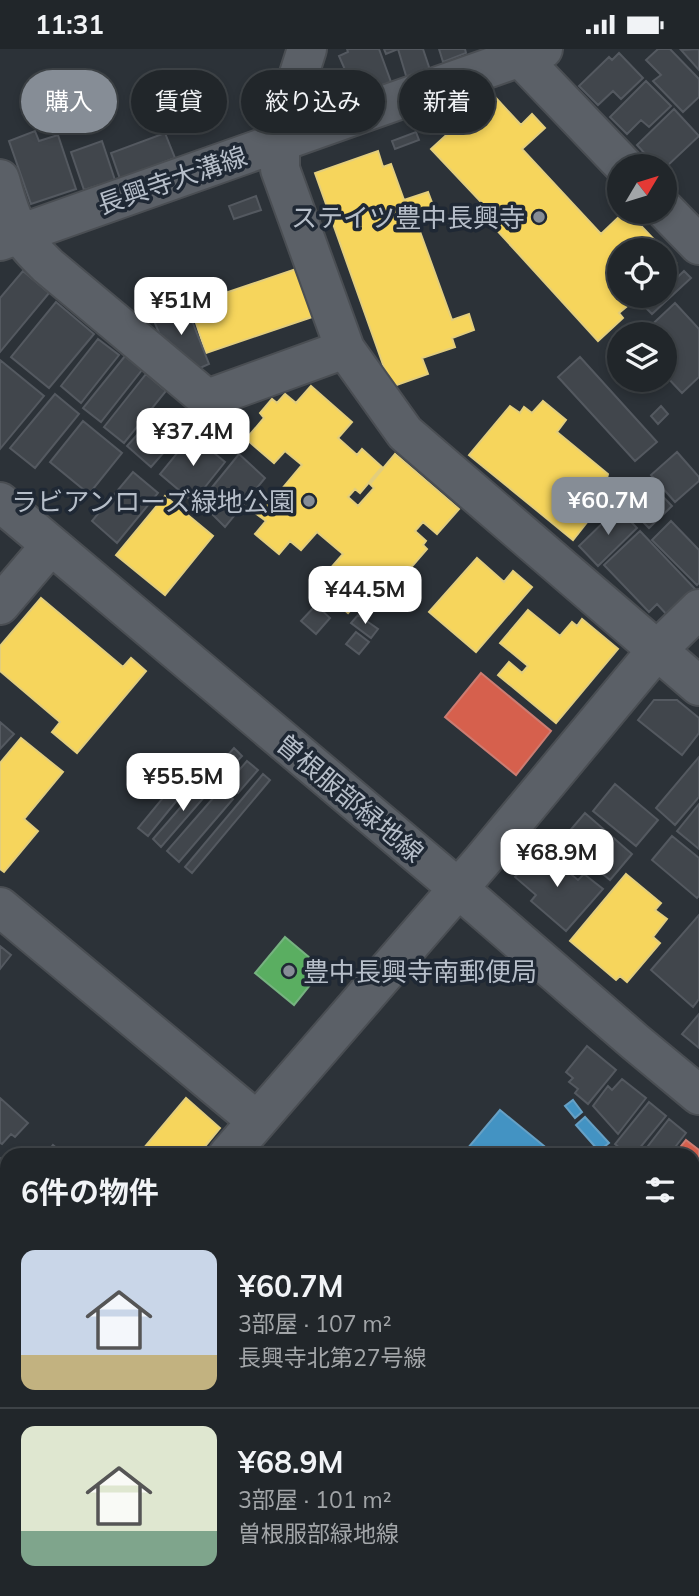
<!DOCTYPE html>
<html lang="ja">
<meta charset="utf-8">
<style>
body{margin:0;font-family:Mulish,"Noto Sans JP",sans-serif;background:#292e32;color:#f1f3f6;height:100vh;display:flex;flex-direction:column;font-size:26px;white-space:nowrap}
*{box-sizing:border-box;margin:0}
p{font-size:23px;color:#a2a5a8}
.icon{flex:none;width:38px;height:38px;fill:none;stroke:currentColor;stroke-width:2;stroke-linecap:round;stroke-linejoin:round}
.map{position:relative;flex:1;overflow:hidden}
.sheet{position:absolute;left:0px;top:1099px;width:700px;height:448px;display:flex;flex-direction:column;background:#21262a;border-radius:21px 21px 0 0;box-shadow:0 4px 10px #0003,0 0 0 2px #3e4347}
.sheet>*{flex:none}
.banner{position:absolute;left:21px;top:21px;width:658px;height:63px;display:flex;gap:14px}
.needle{width:46px;rotate:52deg}
.controls{position:absolute;left:607px;top:105px;display:grid;gap:14px}
.controls a{display:grid;place-items:center;width:70px;height:70px;border-radius:50%;background:#21262a;box-shadow:0 4px 10px #0003,0 0 0 2px #3e4347;font-size:35px}
.price{position:absolute;translate:-50% -60px;padding:0 16px;border-radius:14px;background:#fff;color:#222;font-size:23px;line-height:46px;filter:drop-shadow(0 2px 4px #0008)}
.price::after{content:'';position:absolute;left:50%;top:42px;width:21px;height:16px;margin-left:-10px;background:inherit;clip-path:polygon(0 0,100% 0,50% 100%)}
.price.active{background:#868d96;color:#fff}
ul{padding:0;list-style:none}
li{display:flex;align-items:center;gap:21px;height:175px;padding:0 21px}
li+li{border-top:2px solid #3e4347}
li span{display:grid;place-items:center;flex:none;width:196px;height:140px;border-radius:14px;color:#555}
li>.icon{margin-inline-start:auto}
span .icon{width:84px;height:84px;fill:#fffc;stroke-width:1}
li b{font-size:30px}
h2{display:flex;justify-content:space-between;align-items:center;height:84px;padding:0 21px;font-size:30px}
.chip{padding:0 24px;border-radius:32px;background:#21262a;box-shadow:0 4px 10px #0003,0 0 0 2px #3e4347;font-size:24px;line-height:63px}
.chip.active{background:#868d96;color:#fff}
.status{display:flex;justify-content:space-between;align-items:center;height:49px;padding:0 35px;background:#21262a;direction:ltr}
.status svg{height:19px;fill:currentColor}
.map>svg:first-child{display:block}
.green{fill:#293c3e}
.homes{fill:#f6d55c;stroke:#e3ce7d;stroke-width:2}
.shops{fill:#d6604d;stroke:#cc7c72;stroke-width:2}
.schools{fill:#4393c3;stroke:#66a0c5;stroke-width:2}
.public{fill:#5aae61;stroke:#76b380;stroke-width:2}
.building{fill:#41464c;stroke:#545960;stroke-width:2}
.lines{fill:none;stroke-linecap:round;stroke-linejoin:round}
.minor-casing{stroke:#4a4e53;stroke-width:42}
.minor{stroke:#5b6067;stroke-width:38}
.poi-dot{fill:#868d96;stroke:#1f2834;stroke-width:2.5}
.labels{text-anchor:middle;dominant-baseline:central;stroke-width:7;stroke-linejoin:round;paint-order:stroke}
.street-label{font-size:26px;fill:#b6bec9;stroke:#1f2834}
.poi-label{font-size:26px;fill:#b6bec9;stroke:#1f2834;text-anchor:end}
</style>
<div class="status"><b>11:31</b><svg viewBox="0 0 49 12"><path d="M0 12V9h3v3zM5 12V6h3v6zM10 12V3h3v9zM15 12V0h3v12zM26 1h20v11H26zM47 4h2v5h-2z"/></svg></div>
<div class="map">
<svg width="699" height="1547" viewBox="0 0 699 1547">
<rect width="100%" height="100%" fill="#2c3238"/>
<path class="green" d="M693 1332 699 1337V1547H357L363 1540H693Z"/>
<path class="homes" d="M496 49 521 76 532 65 545 79 522 100 601 185 624 163H628L664 201H620V247H653L643 256 637 249 619 264 623 269 598 292 493 177 499 172 431 100 453 80 458 85Z
M378 102 383 118 391 115 404 151 428 143 434 159 414 166 452 271 469 265 474 281 452 289 455 298 422 309 428 325 391 338 315 124Z
M665 202 676 214 665 223Z
M296 220 312 268 206 304 190 256Z
M311 337 352 373 338 389 357 406 362 400 382 418 360 444 355 440 348 448 358 457 374 439 370 435 395 405 459 460 437 485 423 473 415 482 426 492 423 496 427 500 401 530 398 527 386 540 389 543 375 559 373 557 369 562 358 553 348 564 316 536 343 505 317 483 301 501 290 492 279 505 255 485 266 472 255 464 272 444 276 447 302 416 285 402 274 414 246 390 264 369 260 364 272 350 277 354 285 345 296 354Z
M543 352 566 371 557 383 608 425 607 429 623 442 605 463 599 458 573 491 469 406 510 357 520 364 524 358 532 364Z
M165 447 213 487 165 546 116 506Z
M477 509 504 533 513 522 532 538 476 603 429 563Z
M41 549 123 618 131 609 146 622 77 704 52 683 60 673 0 622V597Z
M528 561 560 587 572 573 577 577 582 570 618 600 556 674 498 626 509 613 522 624 528 617 500 594Z
M21 689 63 723 24 770 38 782 4 823 0 820V714Z
M626 825 661 854 655 861 667 870 653 888 660 894 627 933 620 927 616 931 570 892Z
M186 1049 220 1079 198 1106H138Z"/>
<path class="shops" d="M481 624 551 682 516 726 445 668Z
M686 1091 699 1101V1108L693 1115V1106H674Z"/>
<path class="schools" d="M573 1051 582 1063 575 1069 565 1057Z
M500 1061 555 1106H462Z
M585 1068 609 1094 599 1102 576 1076Z
M693 1297 699 1302V1319L693 1314Z
M7 1431V1540H330L324 1547H0V1439Z"/>
<path class="public" d="M285 888 323 920 294 956 255 924Z"/>
<path class="building" d="M347 0H379L391 33 334 54 326 31 346 23 339 7 348 3Z
M384 0H423L430 21 407 30 398 0 386 5Z
M439 0H465L466 4 443 13Z
M658 0H670L699 30V48L683 63 653 32 661 26 646 11Z
M699 0V21L681 1Z
M619 4 643 29 621 50 613 42 598 56 579 37 609 8 612 11Z
M646 32 671 57 649 78 641 71 627 85 610 68Z
M674 60 699 87 665 119V117H656L637 96Z
M35 82 39 92 58 86 76 140 31 155 9 92Z
M416 83 419 91 395 100 392 92Z
M165 84 175 109 120 130 111 104Z
M102 92 115 131 84 141 71 103Z
M256 147 261 161 234 170 229 157Z
M23 222 49 244 0 303V249Z
M684 222 691 229 652 265 645 258 657 247H665V240Z
M56 253 94 285 49 339 11 308Z
M185 254 209 315 191 323 166 301 152 267Z
M675 254 699 280V328L682 344 665 326V285H642Z
M98 290 119 306 81 354 61 337Z
M125 307 142 321 101 373 83 359Z
M580 308 657 393 635 412 558 328Z
M0 311 44 347 0 400Z
M146 325 166 342 124 394 104 378Z
M55 345 79 365 35 419 10 399Z
M661 357 668 365 658 375 651 367Z
M157 364 179 386 151 418 127 397Z
M83 372 122 404 89 445 50 413Z
M192 386 225 413 193 453 160 425Z
M677 403 699 428V432L675 453 651 426Z
M239 405 265 429 225 478 200 453Z
M133 423 158 444 117 494 92 472Z
M646 430 672 457 649 479 623 453Z
M618 459 637 479 598 517 579 497Z
M671 472 699 501V534L697 536 652 491Z
M640 482 696 541 668 567 657 555 649 563 604 516Z
M316 556 330 569 316 585 301 572Z
M358 566 378 580 371 589 351 574Z
M356 583 369 593 359 605 346 595Z
M654 651H677L699 669V684L682 706 638 671Z
M0 673 14 685 0 700Z
M234 699 242 707 222 729 214 722Z
M699 708V748L675 776 656 759Z
M247 712 258 721 238 744 227 735Z
M191 715 200 723 148 787 138 779Z
M263 725 270 731 192 824 185 818Z
M204 731 213 738 161 798 153 790Z
M615 735 658 771 636 797 593 762Z
M221 740 233 750 179 813 167 802Z
M699 755V800L677 782Z
M585 764 632 805 610 831 562 791Z
M672 787 699 809V847L697 849 652 811Z
M539 799 578 831 584 825 603 840 566 882 531 852 536 846 515 828Z
M699 866V950L693 958 651 921Z
M0 897 11 906 0 920Z
M699 965V999L682 985Z
M587 997 616 1021 588 1055 575 1044 578 1040 569 1033 573 1029 566 1023Z
M622 1030 646 1049 618 1085 593 1057 608 1037 612 1041Z
M0 1049 28 1074 15 1088 11 1085 2 1095 0 1094Z
M649 1053 666 1067 634 1106H628L615 1095Z
M669 1070 686 1084 669 1106H641Z
M53 1096 65 1106H45Z
M699 1116V1150L693 1155V1124Z
M0 1161 7 1167V1223L0 1217V1212L3 1208 0 1206Z
M0 1275 7 1281 6 1312 0 1308Z"/>
<g class="lines">
<defs>
<path id="minor" d="M307 0 299 25 280 103V120L345 300 405 384 699 637
M520 8 624 117
M0 130C5 148 10 167 19 183 26 196 38 207 48 217L207 350 345 300
M665 161 699 196
M0 192 543 0
M0 453 459 840 634 992 699 1046
M0 556 51 496
M0 858 257 1072
M228 1106 482 812 657 601 699 560
M0 1137 7 1128
M0 1241 7 1247
M0 1376 7 1367"/>
</defs>
<use href="#minor" class="minor-casing"/>
<use href="#minor" class="minor"/>
</g>
<g class="poi-dot">
<circle cx="539" cy="168" r="7"/>
<circle cx="309" cy="452" r="7"/>
<circle cx="289" cy="922" r="7"/>
</g>
<g class="labels">
<g class="street-label">
<text transform="translate(172 131) rotate(-19)">長興寺大溝線</text>
<text transform="translate(350 749) rotate(40)">曽根服部緑地線</text>
</g>
<g class="poi-label">
<text x="525" y="168">ステイツ豊中長興寺</text>
<text x="295" y="452">ラビアンローズ緑地公園</text>
<text x="303" y="922" text-anchor="start">豊中長興寺南郵便局</text>
</g>
</g>
</svg>
<div class="controls">
<a><svg class="needle" viewBox="-14 -14 28 28"><path d="M0-13l5 13h-10z" fill="#e53935"/><path d="M0 13l5-13h-10z" fill="#a2a5a8"/></svg></a>
<a><svg class="icon" aria-label="locate" viewBox="0 0 24 24"><circle cx="12" cy="12" r="6"/><path d="M12 2v4M12 18v4M2 12h4M18 12h4"/></svg></a>
<a><svg class="icon" aria-label="layers" viewBox="0 0 24 24"><path d="M12 4l9 5-9 5-9-5zM3 14l9 5 9-5"/></svg></a>
</div>
<b class="price" style="left:181px;top:288px">¥51M</b>
<b class="price" style="left:193px;top:419px">¥37.4M</b>
<b class="price active" style="left:608px;top:488px">¥60.7M</b>
<b class="price" style="left:365px;top:577px">¥44.5M</b>
<b class="price" style="left:183px;top:764px">¥55.5M</b>
<b class="price" style="left:557px;top:840px">¥68.9M</b>
<div class="banner">
<a class="chip active">購入</a>
<a class="chip">賃貸</a>
<a class="chip">絞り込み</a>
<a class="chip">新着</a>
</div>
<section class="sheet">
<h2>6件の物件<svg class="icon" aria-label="filters" viewBox="0 0 24 24"><path d="M4 7h16M4 17h16"/><circle cx="9" cy="7" r="2"/><circle cx="15" cy="17" r="2"/></svg></h2>
<ul>
<li><span style="background:linear-gradient(#c9d6e8 75%,#c2b280 0)"><svg class="icon" aria-label="home" viewBox="0 0 24 24"><path d="M3 11l9-7 9 7M6 9v11h12V9"/></svg></span><div><b>¥60.7M</b><p>3部屋 · 107 m²</p><p>長興寺北第27号線</p></div></li>
<li><span style="background:linear-gradient(#dfe7d0 75%,#7fa58c 0)"><svg class="icon" aria-label="home" viewBox="0 0 24 24"><path d="M3 11l9-7 9 7M6 9v11h12V9"/></svg></span><div><b>¥68.9M</b><p>3部屋 · 101 m²</p><p>曽根服部緑地線</p></div></li>
</ul>
</section>
</div>
